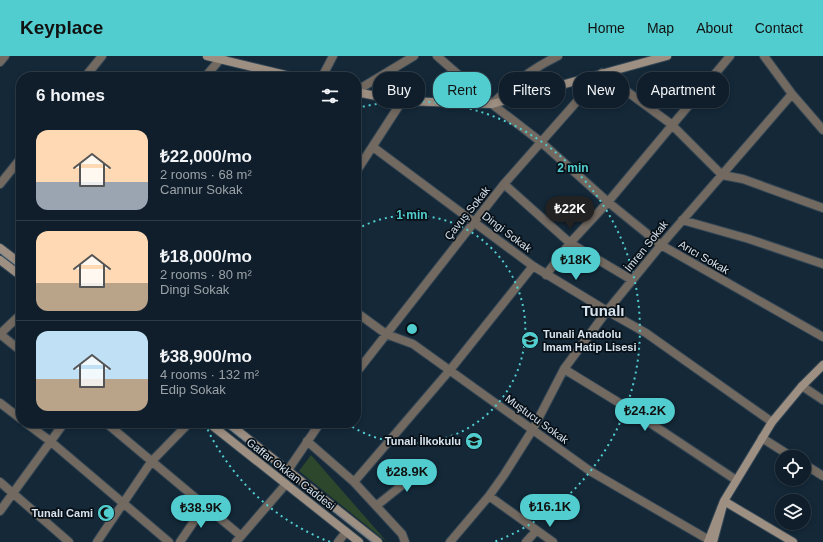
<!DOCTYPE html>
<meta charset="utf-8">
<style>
body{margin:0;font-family:Helvetica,sans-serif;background:#182732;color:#f1f3f6;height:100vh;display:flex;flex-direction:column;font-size:15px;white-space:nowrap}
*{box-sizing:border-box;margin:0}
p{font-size:13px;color:#9ba2a8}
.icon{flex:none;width:22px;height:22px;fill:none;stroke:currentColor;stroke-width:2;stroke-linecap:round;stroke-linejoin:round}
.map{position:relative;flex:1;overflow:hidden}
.side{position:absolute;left:16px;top:16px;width:345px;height:356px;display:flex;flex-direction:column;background:#0f1e2a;border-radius:16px;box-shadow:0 2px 6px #0003,0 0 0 1px #2f3c47}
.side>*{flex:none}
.top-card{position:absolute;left:373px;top:16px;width:380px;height:36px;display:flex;gap:8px}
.fabs{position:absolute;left:775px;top:394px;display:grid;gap:8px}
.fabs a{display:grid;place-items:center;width:36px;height:36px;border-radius:50%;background:#0f1e2a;box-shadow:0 2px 6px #0003,0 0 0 1px #2f3c47;font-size:20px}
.price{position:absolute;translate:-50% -34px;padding:0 9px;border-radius:14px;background:#52cdcf;color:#111;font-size:13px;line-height:26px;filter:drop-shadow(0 1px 2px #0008)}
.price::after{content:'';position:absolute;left:50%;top:24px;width:12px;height:9px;margin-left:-6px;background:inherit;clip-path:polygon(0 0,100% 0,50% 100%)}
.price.on{background:#222;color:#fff}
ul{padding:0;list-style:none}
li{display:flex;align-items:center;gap:12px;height:100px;padding:0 20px}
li+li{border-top:1px solid #2f3c47}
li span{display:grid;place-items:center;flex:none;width:112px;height:80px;border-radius:12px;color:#555}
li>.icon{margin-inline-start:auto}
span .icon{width:48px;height:48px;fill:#fffc;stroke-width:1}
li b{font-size:17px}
h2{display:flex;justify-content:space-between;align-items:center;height:48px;padding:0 20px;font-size:17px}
.pill{padding:0 14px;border-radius:16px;background:#0f1e2a;box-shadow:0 2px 6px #0003,0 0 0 1px #2f3c47;font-size:14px;line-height:36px}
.pill.on{background:#52cdcf;color:#111}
header{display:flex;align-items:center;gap:24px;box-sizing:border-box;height:56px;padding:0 20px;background:#52cdcf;color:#111}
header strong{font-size:19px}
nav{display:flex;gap:22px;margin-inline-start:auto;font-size:14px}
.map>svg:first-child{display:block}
.green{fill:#2c472b}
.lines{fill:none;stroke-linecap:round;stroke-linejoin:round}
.minor-casing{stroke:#334655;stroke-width:10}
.secondary-casing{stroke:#334655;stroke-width:10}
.minor{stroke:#726960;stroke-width:8}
.secondary{stroke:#9d8f81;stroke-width:8}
.tram{stroke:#748492;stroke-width:1}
.ring{fill:none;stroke:#52cdcf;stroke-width:2;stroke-dasharray:2 4}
.labels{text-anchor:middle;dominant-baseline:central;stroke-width:3.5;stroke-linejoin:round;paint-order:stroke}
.street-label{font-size:11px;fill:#d6e2ed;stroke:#081017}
.poi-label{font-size:11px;font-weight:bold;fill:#d6e2ed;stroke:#081017;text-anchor:end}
.district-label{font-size:15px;font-weight:bold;fill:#d6e2ed;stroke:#081017}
.centre{fill:#52cdcf;stroke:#081017;stroke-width:2}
.ring-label{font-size:12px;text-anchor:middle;font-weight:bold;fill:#52cdcf;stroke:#081017;stroke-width:3.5;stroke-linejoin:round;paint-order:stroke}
</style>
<header>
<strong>Keyplace</strong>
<nav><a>Home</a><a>Map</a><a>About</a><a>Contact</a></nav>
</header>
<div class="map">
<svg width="823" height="486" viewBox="0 0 823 486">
<rect width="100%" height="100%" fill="#142838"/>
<path class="green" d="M311 399 387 486 299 415Z"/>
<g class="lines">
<defs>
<path id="minor" d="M437 0 492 48 541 86 608 146 661 189 823 281
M764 0 792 38 823 74
M0 6 5 0
M85 21 102 0
M205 21 223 0
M322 21 333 0
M356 35 414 0
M492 48C512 28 533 12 558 0
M373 91 533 210 607 255 646 277 772 366
M356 116 402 45
M0 128 21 102
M504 128 570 187 632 224
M682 164 749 183 823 208
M546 219 570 187 608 146 730 0
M356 256 386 278 413 288 590 415 709 484
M21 258 0 278 21 295
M564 313 626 351 736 424
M356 317 504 128 602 17 671 68 722 119 743 123 823 152
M802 330 823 344
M0 347 21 363
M26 367 50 385 169 486
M106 367 241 480
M762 382 792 401
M307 385 354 426 402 478 405 486
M804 408 823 420
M288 414 320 367
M0 426 69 486
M354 426 450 314 533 210
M489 440 553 486
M376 450 426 410
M0 455 64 367
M97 486 151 406 189 367
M180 486 205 449
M236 486 286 428
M338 486 346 476
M450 486 489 440 504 419 533 373 564 313 607 255 661 189 792 38
M526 486 536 475"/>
<path id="secondary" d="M207 0 294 21
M356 36 402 45 492 48 667 0
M0 192 21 208
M0 204 21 220
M209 367 359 486
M228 367 378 486
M708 486 724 445 713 486
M793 486 724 445 772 366 802 330 823 309"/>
</defs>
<use href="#minor" class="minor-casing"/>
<use href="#secondary" class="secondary-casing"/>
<use href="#minor" class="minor"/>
<use href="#secondary" class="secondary"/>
<path class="tram" d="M0 197 21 213
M222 367 373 486"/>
</g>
<g class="ring">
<path d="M357 173A114 114 0 1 1 348 368"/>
<path d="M330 486A228 228 0 0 1 205 368M357 52A228 228 0 0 1 494 486"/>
</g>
<defs>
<symbol id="school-disc" viewBox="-11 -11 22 22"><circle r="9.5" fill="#52cdcf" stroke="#081017"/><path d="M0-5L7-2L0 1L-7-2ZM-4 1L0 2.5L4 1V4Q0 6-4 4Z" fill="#111"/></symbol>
<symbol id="mosque-disc" viewBox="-11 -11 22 22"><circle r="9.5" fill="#52cdcf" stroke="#081017"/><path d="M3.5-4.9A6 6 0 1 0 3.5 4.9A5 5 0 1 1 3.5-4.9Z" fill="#111"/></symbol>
</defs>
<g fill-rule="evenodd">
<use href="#school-disc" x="520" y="274" width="20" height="20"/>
<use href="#school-disc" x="464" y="375" width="20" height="20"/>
<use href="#mosque-disc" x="96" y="447" width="20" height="20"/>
</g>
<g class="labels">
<g class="street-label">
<text transform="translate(467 157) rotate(-51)">Çavuş Sokak</text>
<text transform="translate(507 176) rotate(37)">Dingi Sokak</text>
<text transform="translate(646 190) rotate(-51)">İmren Sokak</text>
<text transform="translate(704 201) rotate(30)">Arıcı Sokak</text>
<text transform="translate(537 363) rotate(36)">Muştucu Sokak</text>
<text transform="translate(291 418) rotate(38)">Gaffar Okkan Caddesi</text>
</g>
<g class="poi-label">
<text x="543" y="278" text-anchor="start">Tunali Anadolu<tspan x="543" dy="13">Imam Hatip Lisesi</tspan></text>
<text x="461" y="385">Tunalı İlkokulu</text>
<text x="93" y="457">Tunalı Cami</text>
</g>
<g class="district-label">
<text x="603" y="254">Tunalı</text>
</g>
</g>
<circle cx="412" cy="273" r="6" class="centre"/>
<g class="ring-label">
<text x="573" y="116">2 min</text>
<text x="412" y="163">1 min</text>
</g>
</svg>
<div class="fabs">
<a><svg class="icon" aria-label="locate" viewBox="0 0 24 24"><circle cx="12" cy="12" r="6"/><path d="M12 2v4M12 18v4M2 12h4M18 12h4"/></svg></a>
<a><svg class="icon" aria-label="layers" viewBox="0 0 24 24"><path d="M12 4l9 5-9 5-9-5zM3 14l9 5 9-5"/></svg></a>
</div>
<b class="price on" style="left:570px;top:174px">₺22K</b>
<b class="price" style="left:576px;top:225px">₺18K</b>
<b class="price" style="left:645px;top:376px">₺24.2K</b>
<b class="price" style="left:407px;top:437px">₺28.9K</b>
<b class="price" style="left:550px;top:472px">₺16.1K</b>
<b class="price" style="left:201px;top:473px">₺38.9K</b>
<div class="top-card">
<a class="pill">Buy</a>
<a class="pill on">Rent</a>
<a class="pill">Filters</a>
<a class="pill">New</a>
<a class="pill">Apartment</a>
</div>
<section class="side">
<h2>6 homes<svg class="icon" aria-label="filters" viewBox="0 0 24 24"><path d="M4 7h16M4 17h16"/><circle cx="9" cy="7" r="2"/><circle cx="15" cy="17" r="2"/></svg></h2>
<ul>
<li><span style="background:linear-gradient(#ffd9b3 65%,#9aa5b1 0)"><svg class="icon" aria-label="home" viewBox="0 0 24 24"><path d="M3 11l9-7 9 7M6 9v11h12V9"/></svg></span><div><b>₺22,000/mo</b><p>2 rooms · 68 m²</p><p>Cannur Sokak</p></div></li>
<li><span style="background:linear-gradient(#ffd9b3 65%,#b9a48a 0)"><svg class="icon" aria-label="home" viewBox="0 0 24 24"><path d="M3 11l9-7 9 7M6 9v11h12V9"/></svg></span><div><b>₺18,000/mo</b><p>2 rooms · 80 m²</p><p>Dingi Sokak</p></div></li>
<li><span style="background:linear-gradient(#bfe0f5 60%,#b9a48a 0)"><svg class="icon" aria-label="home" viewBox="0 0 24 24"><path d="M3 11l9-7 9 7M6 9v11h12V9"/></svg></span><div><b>₺38,900/mo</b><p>4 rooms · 132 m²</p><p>Edip Sokak</p></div></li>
</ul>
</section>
</div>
